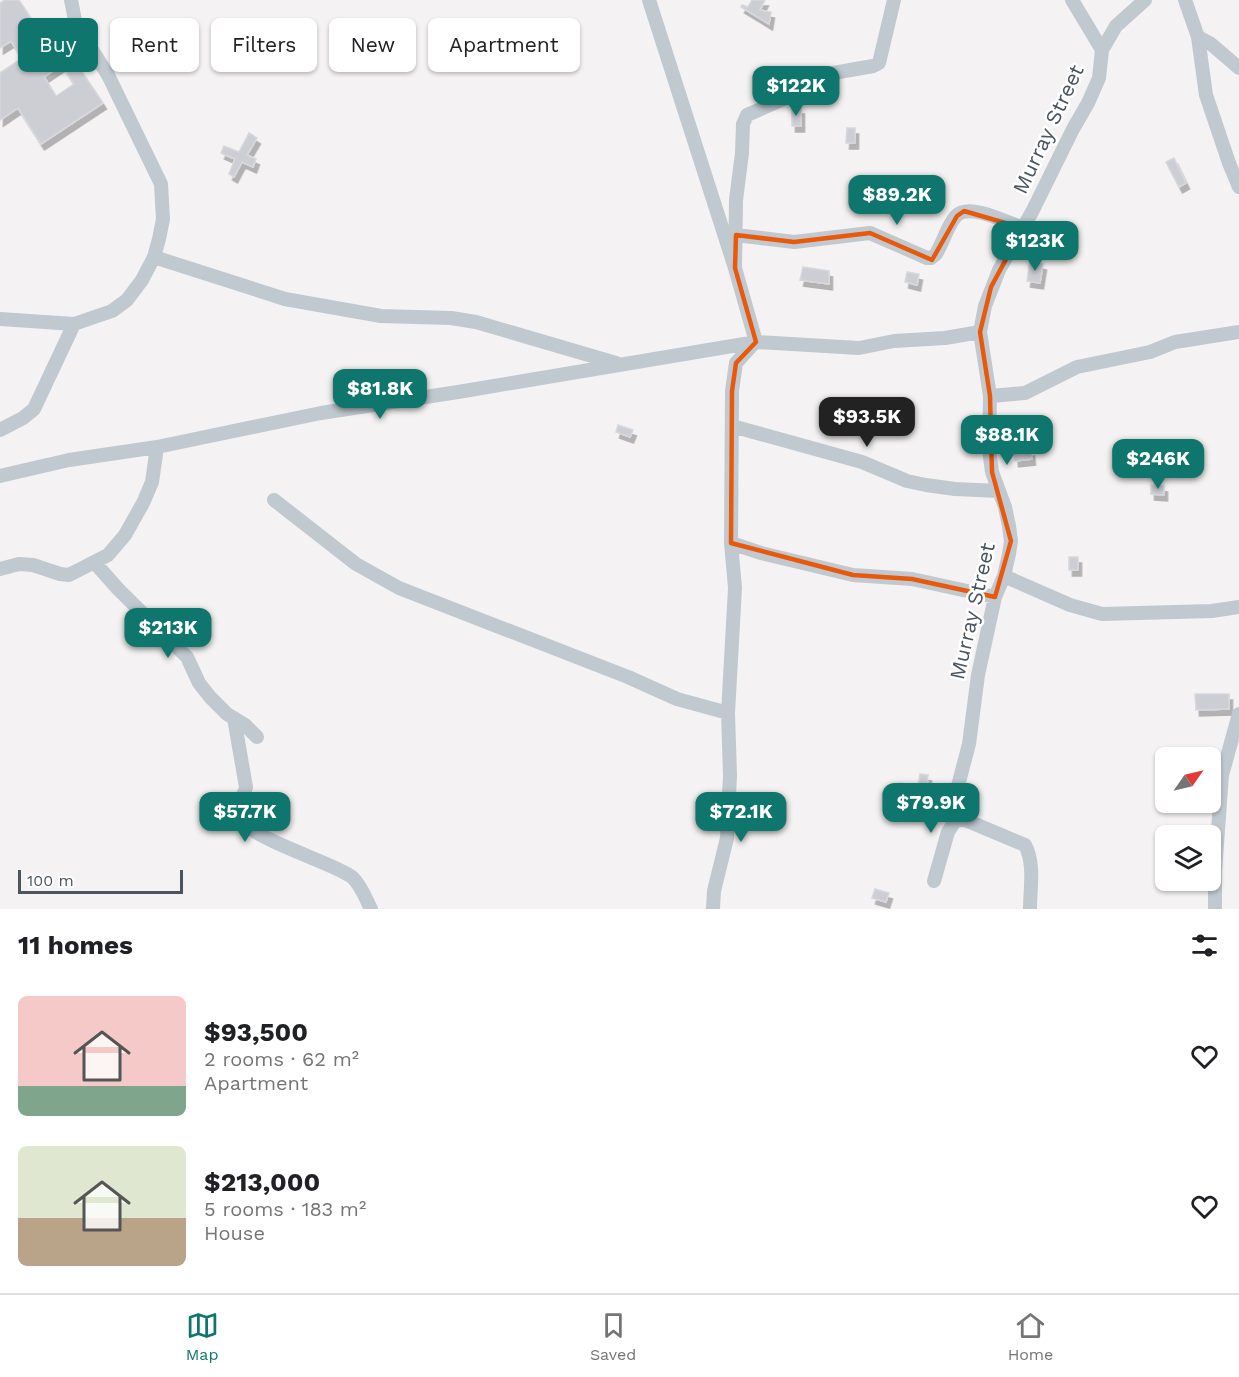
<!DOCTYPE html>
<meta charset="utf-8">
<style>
body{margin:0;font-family:"Work Sans",sans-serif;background:#f6f6f6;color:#202124;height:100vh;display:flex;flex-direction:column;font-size:22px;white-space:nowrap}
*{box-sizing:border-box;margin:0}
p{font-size:20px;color:#757577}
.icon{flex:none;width:33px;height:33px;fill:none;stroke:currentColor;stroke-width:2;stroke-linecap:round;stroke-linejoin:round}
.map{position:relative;height:909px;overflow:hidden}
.panel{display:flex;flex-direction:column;background:#fff;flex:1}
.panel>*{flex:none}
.top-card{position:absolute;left:18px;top:18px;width:600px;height:54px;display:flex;gap:12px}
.needle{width:39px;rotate:56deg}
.fabs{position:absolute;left:1155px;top:747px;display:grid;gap:12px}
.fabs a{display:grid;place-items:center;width:66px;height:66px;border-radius:9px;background:#fff;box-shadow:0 2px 4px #0004;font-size:30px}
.scale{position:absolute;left:18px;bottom:15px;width:165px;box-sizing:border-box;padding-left:6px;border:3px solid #4a555f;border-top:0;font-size:16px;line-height:21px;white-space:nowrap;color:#4a555f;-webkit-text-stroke:4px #fff;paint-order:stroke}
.price{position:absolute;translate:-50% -51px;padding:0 14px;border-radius:12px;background:#0f766e;color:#fff;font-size:20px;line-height:39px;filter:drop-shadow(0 2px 3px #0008)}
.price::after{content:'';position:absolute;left:50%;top:36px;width:18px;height:14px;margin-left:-9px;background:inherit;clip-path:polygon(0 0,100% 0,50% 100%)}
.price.selected{background:#222;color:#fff}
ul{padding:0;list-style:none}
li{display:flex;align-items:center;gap:18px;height:150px;padding:0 18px}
li span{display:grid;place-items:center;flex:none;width:168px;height:120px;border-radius:9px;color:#555}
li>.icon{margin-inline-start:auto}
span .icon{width:72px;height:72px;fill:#fffc;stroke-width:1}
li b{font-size:26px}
h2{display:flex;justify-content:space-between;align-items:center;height:72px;padding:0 18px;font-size:26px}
.tag{padding:0 21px;border-radius:9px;background:#fff;box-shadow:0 2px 4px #0004;font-size:21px;line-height:54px}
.tag.selected{background:#0f766e;color:#fff}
.menu{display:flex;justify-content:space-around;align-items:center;height:84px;border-top:2px solid #e0e0e0;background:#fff;font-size:16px;color:#757577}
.menu a{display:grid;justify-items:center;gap:3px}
.menu .selected{color:#0f766e}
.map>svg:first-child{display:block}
.building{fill:#ccced4;stroke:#d6d8dd;stroke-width:1.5;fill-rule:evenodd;filter:url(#shadow)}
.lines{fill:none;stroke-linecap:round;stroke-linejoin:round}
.minor{stroke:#c0c9d0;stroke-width:14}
.marked{fill:none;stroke:#e8590c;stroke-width:4.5;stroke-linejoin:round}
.labels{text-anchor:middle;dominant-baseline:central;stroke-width:5;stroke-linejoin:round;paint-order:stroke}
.street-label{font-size:21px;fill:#4a555f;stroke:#fff}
</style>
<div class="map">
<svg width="1239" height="909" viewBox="0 0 1239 909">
<defs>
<filter id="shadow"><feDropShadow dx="3.5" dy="6" stdDeviation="0" flood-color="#0004"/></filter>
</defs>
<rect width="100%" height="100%" fill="#f4f2f2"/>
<path class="building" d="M5 0H19L51 49 62 42 103 103 41 144 18 108 0 120V73L22 58 11 41 0 48V3ZM62 65 74 84 56 96 44 77Z
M752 0H765L760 10 771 12 769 24 741 7 742 5 748 7Z
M792 108H801V126H792Z
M847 128H855V143H846Z
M249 133 257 138 247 155 256 159 253 167 242 162 234 177 229 174 235 159 221 153 224 146 239 152Z
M1174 158 1186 183 1179 187 1166 162Z
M1030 261 1043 264 1040 283 1027 281Z
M803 267 829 271V284L800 280Z
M907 272 919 274 917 285 905 282Z
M618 425 633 430 630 437 616 432Z
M1031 450 1032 459 1015 461 1014 451Z
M1151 485 1164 486V495L1151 494Z
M1069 557H1078V570H1069Z
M1195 694H1229V709L1196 710Z
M920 774 928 775 927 788 918 787Z
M900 783 911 785 910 794 899 792Z
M875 889 889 893 886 902 872 898Z"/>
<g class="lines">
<path class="minor" d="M649 0 735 268 756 342
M1072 0 1102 50
M1185 0 1198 37 1206 95 1229 163 1239 187
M1198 37 1211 44 1239 68
M736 235 794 242 870 233 927 258H931L936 254C943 243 947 226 956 216 969 202 1008 223 1023 228
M154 257 285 299 381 316 451 318 476 322 616 363
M735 268 736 200 742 153 743 124 747 115 804 90 822 75 873 66 879 63 894 0
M0 319 74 324 112 311 127 300 142 280 154 257 159 239 163 219 161 184 108 75 76 25 71 0
M990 396 1025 393 1077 367 1150 352 1175 342 1239 332
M732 426 862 462 907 481 926 485 955 489 999 491
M0 430 23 418 34 409 74 324
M0 476 69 460 157 447 321 413 458 392 756 342 859 348 894 341 945 338 980 332
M274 500 356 564 399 588 628 677 677 699 728 713
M731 543 761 553 853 575 912 579 995 597
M95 563 118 589 187 657 199 683 210 697 227 714 245 725 257 737
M0 569 19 564 33 565 60 574 69 575 108 555 125 535 143 503 152 482 157 447
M1004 576 1070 605 1102 614 1212 611 1239 607
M234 718 246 787C245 794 235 809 236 812 239 836 333 862 352 877 361 885 366 899 371 909
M934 881 948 832 955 821 963 819
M713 909 714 891 727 838 730 775 728 713 735 588 731 543 732 391 736 363 755 342
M1030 909C1030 889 1035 863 1025 845L963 819 954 801 969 744 978 675 995 597 1004 576 1009 554 1011 541 1009 526 1005 507 992 472 989 449 990 396 980 332 985 306 999 270 1032 212 1073 129 1088 103 1099 78 1102 50 1116 26 1145 0
M1215 909V871L1222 775 1239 714"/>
</g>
<path class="marked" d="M964 211 1023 228 991 287 980 332 990 396 992 472 1011 541 995 597 912 579 853 575 731 543 732 391 736 363 756 342 735 268 736 235 794 242 870 233 932 260 957 216Z"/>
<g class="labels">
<g class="street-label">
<text transform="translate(1048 129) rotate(-65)">Murray Street</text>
<text transform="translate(972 611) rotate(-77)">Murray Street</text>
</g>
</g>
</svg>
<div class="fabs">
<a><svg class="needle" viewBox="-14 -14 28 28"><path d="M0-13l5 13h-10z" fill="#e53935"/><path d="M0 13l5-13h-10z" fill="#757577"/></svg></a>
<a><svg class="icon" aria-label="layers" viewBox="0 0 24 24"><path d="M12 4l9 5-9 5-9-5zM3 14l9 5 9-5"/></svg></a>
</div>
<div class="scale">100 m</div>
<b class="price" style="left:796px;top:117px">$122K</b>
<b class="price" style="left:897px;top:226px">$89.2K</b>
<b class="price" style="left:1035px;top:272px">$123K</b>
<b class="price" style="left:380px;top:420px">$81.8K</b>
<b class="price selected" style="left:867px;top:448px">$93.5K</b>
<b class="price" style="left:1007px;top:466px">$88.1K</b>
<b class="price" style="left:1158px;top:490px">$246K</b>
<b class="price" style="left:168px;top:659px">$213K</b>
<b class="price" style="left:931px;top:834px">$79.9K</b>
<b class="price" style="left:245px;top:843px">$57.7K</b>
<b class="price" style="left:741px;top:843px">$72.1K</b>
<div class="top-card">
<a class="tag selected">Buy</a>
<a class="tag">Rent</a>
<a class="tag">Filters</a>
<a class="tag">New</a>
<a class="tag">Apartment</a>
</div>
</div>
<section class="panel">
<h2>11 homes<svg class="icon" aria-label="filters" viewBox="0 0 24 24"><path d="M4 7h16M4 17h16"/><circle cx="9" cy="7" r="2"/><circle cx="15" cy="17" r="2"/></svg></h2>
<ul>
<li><span style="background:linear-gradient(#f6c9c9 75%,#7fa58c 0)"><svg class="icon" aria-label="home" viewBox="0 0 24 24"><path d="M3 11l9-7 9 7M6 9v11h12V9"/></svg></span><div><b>$93,500</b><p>2 rooms · 62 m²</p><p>Apartment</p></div><svg class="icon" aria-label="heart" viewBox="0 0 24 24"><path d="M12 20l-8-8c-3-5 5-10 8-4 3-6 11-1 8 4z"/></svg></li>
<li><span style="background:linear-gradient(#dfe7d0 60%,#b9a48a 0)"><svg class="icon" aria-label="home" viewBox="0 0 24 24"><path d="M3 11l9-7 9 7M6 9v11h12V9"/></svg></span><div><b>$213,000</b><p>5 rooms · 183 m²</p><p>House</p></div><svg class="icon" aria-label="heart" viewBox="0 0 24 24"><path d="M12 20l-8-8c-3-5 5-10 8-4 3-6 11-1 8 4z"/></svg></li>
</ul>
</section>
<nav class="menu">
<a class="selected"><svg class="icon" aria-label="map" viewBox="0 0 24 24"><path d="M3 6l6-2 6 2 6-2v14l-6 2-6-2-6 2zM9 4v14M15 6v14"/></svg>Map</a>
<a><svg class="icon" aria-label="saved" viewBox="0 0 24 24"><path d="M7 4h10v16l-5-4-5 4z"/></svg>Saved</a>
<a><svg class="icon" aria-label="home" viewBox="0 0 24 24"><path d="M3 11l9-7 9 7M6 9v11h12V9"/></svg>Home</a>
</nav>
